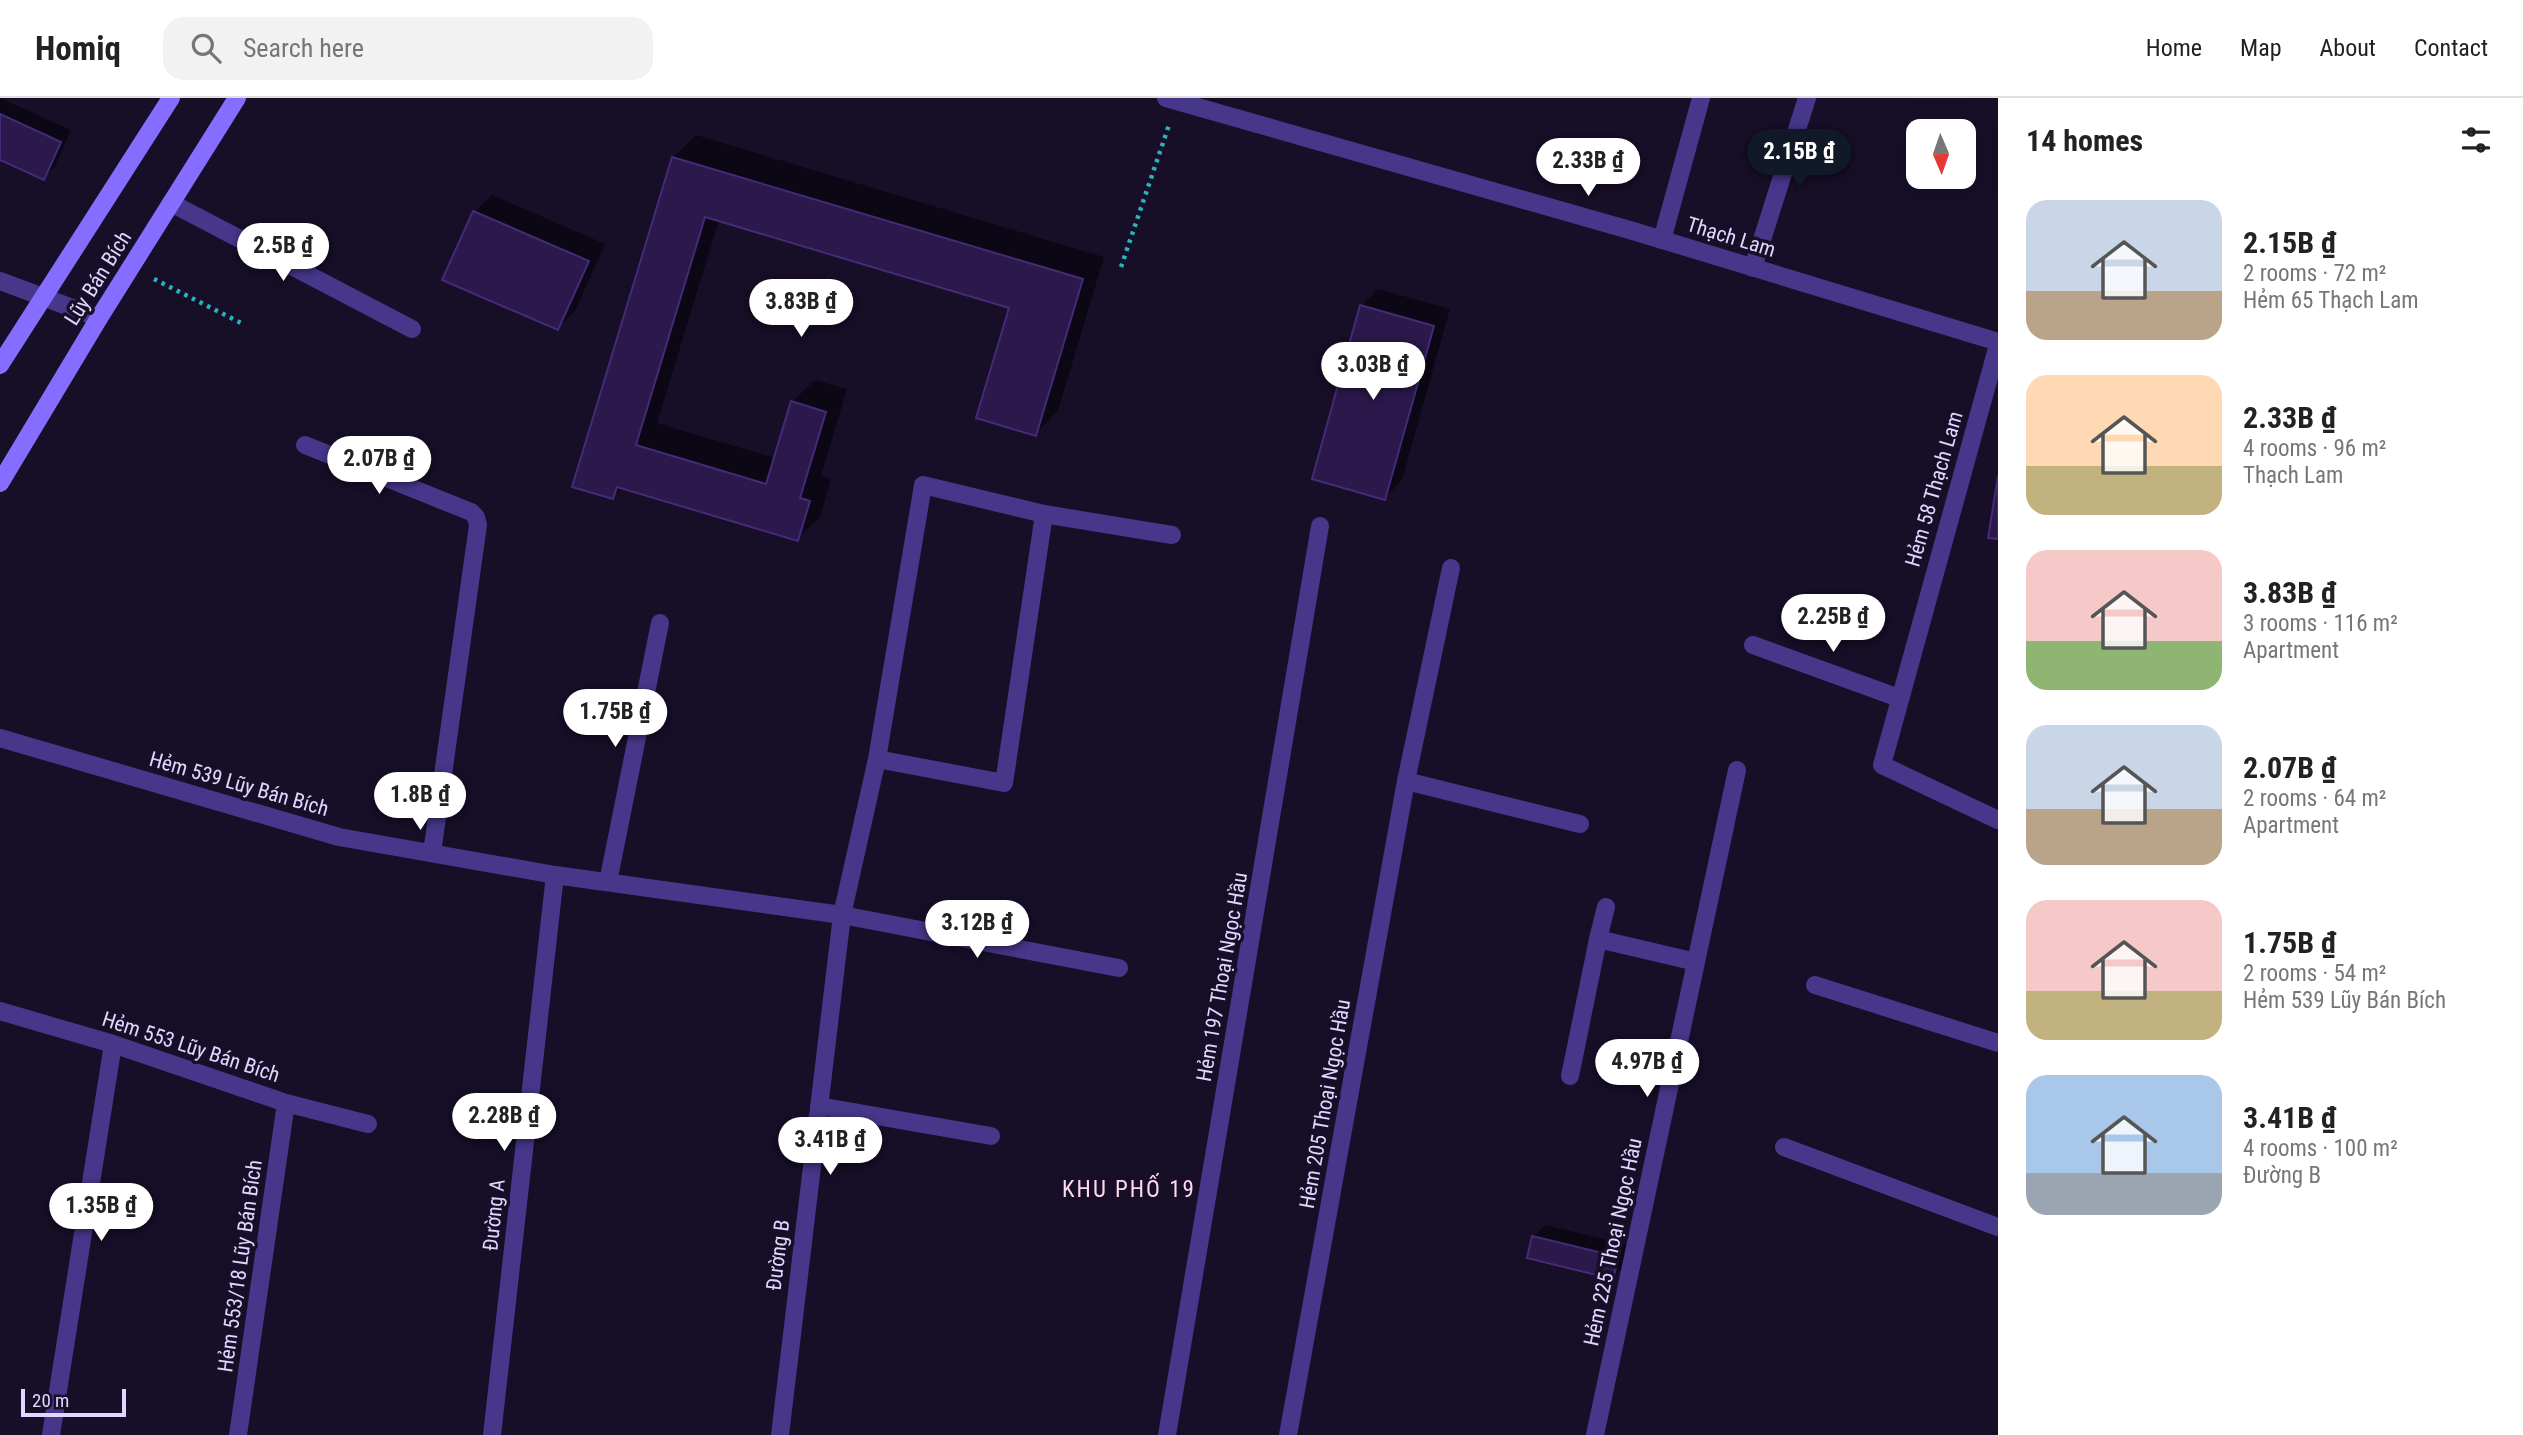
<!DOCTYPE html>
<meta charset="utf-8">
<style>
body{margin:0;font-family:"Roboto Condensed",sans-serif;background:#f2f2f2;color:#222;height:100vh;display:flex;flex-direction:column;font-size:26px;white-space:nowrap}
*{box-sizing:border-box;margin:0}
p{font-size:23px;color:#767676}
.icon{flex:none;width:38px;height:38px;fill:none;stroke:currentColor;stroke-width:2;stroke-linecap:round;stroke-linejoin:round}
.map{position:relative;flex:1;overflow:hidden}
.drawer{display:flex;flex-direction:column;background:#fff;width:525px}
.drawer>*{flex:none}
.needle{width:46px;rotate:178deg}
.fabs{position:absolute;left:1906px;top:21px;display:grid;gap:14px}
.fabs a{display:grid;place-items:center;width:70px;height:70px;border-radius:14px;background:#fff;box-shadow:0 7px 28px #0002;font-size:35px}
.scale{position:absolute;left:21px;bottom:18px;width:105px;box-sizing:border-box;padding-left:7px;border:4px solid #e0d6ff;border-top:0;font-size:19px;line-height:24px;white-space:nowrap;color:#e0d6ff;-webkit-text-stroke:5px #170e28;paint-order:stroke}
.price{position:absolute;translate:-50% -60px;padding:0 16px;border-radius:24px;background:#fff;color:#222;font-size:23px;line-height:46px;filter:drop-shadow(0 2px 4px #0008)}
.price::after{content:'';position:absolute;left:50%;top:42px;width:21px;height:16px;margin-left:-10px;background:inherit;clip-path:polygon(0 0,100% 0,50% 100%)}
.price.current{background:#111827;color:#fff}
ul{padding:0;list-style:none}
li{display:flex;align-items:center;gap:21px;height:175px;padding:0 28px}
li span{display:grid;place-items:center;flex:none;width:196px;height:140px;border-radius:21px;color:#555}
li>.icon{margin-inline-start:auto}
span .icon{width:84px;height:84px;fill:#fffc;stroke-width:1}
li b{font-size:30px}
h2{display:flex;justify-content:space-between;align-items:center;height:84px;padding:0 28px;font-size:30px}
header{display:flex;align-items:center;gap:42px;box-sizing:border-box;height:98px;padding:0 35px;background:#fff;border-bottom:2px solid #e0e0e0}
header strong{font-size:33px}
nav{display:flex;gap:38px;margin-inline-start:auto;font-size:24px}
.search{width:490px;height:63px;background:#f2f2f2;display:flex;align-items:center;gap:18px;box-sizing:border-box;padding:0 24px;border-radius:21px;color:#767676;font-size:26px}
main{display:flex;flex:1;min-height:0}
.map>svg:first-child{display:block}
.shadow{fill:#0007}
.building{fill:#2a194a;stroke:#452a78;stroke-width:2}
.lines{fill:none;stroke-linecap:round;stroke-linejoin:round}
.path{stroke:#29b3c0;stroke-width:4.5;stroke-dasharray:3.5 5;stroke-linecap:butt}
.service{stroke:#46378a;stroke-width:18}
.minor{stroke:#46378a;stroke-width:18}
.tertiary{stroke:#46378a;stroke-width:18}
.secondary{stroke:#856dff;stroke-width:18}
.labels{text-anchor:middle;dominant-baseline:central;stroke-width:7;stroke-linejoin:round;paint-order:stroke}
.street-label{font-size:21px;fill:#e0d6ff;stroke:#170e28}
.neighbourhood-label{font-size:23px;letter-spacing:2px;fill:#ffd8eb;stroke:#170e28}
</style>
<header>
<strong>Homiq</strong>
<div class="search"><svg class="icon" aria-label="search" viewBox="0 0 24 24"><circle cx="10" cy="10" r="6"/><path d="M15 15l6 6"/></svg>Search here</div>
<nav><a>Home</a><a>Map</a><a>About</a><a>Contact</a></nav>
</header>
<main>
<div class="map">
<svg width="1998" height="1337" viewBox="0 0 1998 1337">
<rect width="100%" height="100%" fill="#170e28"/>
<path class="shadow" d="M0 0 71 32 55 68 43 80 0 60Z
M696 37 1104 159 1058 313 1035 336 1011 209 719 122 657 325 775 360 792 304 815 282 847 291 821 378 831 381 820 419 797 441 623 389 613 399 574 388 674 59Z
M492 97 605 146 575 213 558 230 474 114Z
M1378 191 1450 211 1402 382 1385 400 1361 208Z
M1545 1127 1629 1147 1624 1168 1613 1179 1534 1138Z"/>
<path class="building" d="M0 16 61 44 44 82 0 62Z
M672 59 1083 181 1036 338 976 320 1009 210 705 119 636 347 766 386 791 303 826 314 800 400 810 403 798 443 617 389 613 401 572 389Z
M473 113 589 163 558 232 442 182Z
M1360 207 1434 228 1385 402 1312 381Z
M1998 378V441L1988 440Z
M1532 1138 1619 1159 1613 1181 1527 1160Z"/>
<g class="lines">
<path class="path" d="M1121 169 1169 27
M154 181 245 227"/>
<path class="service" d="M1044 416 923 387 877 661 1004 685 1044 416 1172 437
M1406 683 1580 726
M842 817 877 661
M1598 841 1606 809
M1815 887 1998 945
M1570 978 1598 841 1696 864
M819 1008 991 1038
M1784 1049 1998 1129"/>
<path class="minor" d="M171 105 412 231
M1662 142 1701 0
M1753 170 1807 0
M1998 247 1882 667 1998 722
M305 347 471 414 476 419 478 427 432 755
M1753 547 1899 600
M0 640 339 739 555 777 842 817 1119 870
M608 784 660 525
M0 913 113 946 286 1005 368 1026
M51 1337 113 946
M238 1337 286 1005
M492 1337 555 777
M780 1337 842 817
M1167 1337 1320 428
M1288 1337 1406 683 1451 470
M1595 1337 1737 672"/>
<path class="tertiary" d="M1166 0 1633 133 1998 244
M0 183 99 220"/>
<path class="secondary" d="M0 267 171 0
M0 385 99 220 237 0"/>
</g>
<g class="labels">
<g class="street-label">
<text transform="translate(1731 139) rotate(17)">Thạch Lam</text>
<text transform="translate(98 180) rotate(-58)">Lũy Bán Bích</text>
<text transform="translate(1934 391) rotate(-74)">Hẻm 58 Thạch Lam</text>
<text transform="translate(239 686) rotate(16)">Hẻm 539 Lũy Bán Bích</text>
<text transform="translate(1222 879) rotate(-80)">Hẻm 197 Thoại Ngọc Hầu</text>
<text transform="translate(191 949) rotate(18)">Hẻm 553 Lũy Bán Bích</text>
<text transform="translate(1325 1006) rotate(-80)">Hẻm 205 Thoại Ngọc Hầu</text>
<text transform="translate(494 1117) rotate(-84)">Đường A</text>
<text transform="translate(1613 1144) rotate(-78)">Hẻm 225 Thoại Ngọc Hầu</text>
<text transform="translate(778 1157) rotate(-83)">Đường B</text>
<text transform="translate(240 1168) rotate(-82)">Hẻm 553/18 Lũy Bán Bích</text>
</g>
<g class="neighbourhood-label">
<text x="1129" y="1091">KHU PHỐ 19</text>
</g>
</g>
</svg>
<div class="fabs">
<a><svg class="needle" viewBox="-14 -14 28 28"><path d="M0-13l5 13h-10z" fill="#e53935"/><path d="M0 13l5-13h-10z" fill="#767676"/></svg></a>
</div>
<div class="scale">20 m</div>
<b class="price current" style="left:1799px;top:91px">2.15B ₫</b>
<b class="price" style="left:1588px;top:100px">2.33B ₫</b>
<b class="price" style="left:283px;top:185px">2.5B ₫</b>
<b class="price" style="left:801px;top:241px">3.83B ₫</b>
<b class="price" style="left:1373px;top:304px">3.03B ₫</b>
<b class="price" style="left:379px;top:398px">2.07B ₫</b>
<b class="price" style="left:1833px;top:556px">2.25B ₫</b>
<b class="price" style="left:615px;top:651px">1.75B ₫</b>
<b class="price" style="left:420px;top:734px">1.8B ₫</b>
<b class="price" style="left:977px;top:862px">3.12B ₫</b>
<b class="price" style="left:1647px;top:1001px">4.97B ₫</b>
<b class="price" style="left:504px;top:1055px">2.28B ₫</b>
<b class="price" style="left:830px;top:1079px">3.41B ₫</b>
<b class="price" style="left:101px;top:1145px">1.35B ₫</b>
</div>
<section class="drawer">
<h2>14 homes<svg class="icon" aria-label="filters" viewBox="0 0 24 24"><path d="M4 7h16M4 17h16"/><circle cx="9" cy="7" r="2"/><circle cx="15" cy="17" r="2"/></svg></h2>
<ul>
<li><span style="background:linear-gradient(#c9d6e8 65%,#b9a48a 0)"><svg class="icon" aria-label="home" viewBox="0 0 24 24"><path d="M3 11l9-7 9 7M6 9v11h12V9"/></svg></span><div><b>2.15B ₫</b><p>2 rooms · 72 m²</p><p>Hẻm 65 Thạch Lam</p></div></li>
<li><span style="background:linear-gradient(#ffd9b3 65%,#c2b280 0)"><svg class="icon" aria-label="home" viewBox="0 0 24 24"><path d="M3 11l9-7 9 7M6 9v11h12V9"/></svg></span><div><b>2.33B ₫</b><p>4 rooms · 96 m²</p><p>Thạch Lam</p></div></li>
<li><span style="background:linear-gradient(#f6c9c9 65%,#8fb573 0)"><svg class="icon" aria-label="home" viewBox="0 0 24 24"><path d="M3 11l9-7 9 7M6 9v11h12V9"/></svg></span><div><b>3.83B ₫</b><p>3 rooms · 116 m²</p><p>Apartment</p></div></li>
<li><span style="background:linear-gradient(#c9d6e8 60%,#b9a48a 0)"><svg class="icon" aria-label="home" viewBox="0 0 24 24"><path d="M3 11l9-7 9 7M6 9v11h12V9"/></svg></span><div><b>2.07B ₫</b><p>2 rooms · 64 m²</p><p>Apartment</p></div></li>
<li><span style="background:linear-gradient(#f6c9c9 65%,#c2b280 0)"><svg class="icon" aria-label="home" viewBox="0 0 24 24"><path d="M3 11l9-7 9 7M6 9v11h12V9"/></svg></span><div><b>1.75B ₫</b><p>2 rooms · 54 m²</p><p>Hẻm 539 Lũy Bán Bích</p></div></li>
<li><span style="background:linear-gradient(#a9c7e8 70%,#9aa5b1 0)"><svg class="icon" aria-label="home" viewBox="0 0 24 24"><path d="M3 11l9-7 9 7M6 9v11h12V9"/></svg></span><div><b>3.41B ₫</b><p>4 rooms · 100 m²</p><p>Đường B</p></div></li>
</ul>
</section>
</main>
